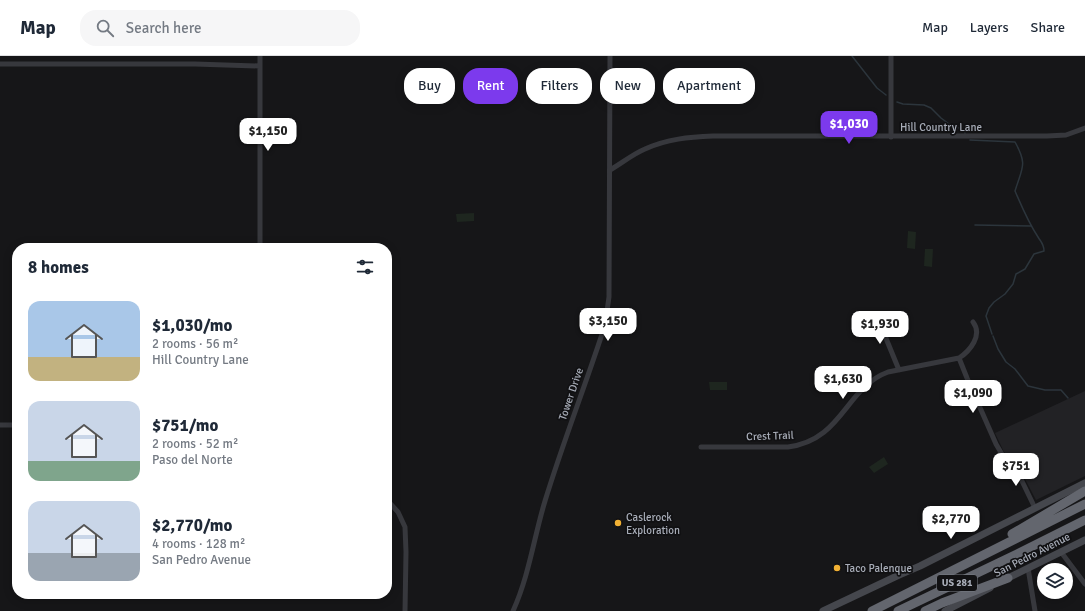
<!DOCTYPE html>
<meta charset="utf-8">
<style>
body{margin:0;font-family:Signika,sans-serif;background:#f6f6f7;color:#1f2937;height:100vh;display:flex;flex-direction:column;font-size:15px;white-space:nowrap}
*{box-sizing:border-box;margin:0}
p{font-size:13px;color:#747a83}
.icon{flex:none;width:22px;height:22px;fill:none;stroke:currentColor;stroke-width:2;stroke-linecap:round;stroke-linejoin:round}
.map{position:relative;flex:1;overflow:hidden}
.sheet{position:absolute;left:12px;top:187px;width:380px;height:356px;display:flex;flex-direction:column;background:#fff;border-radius:16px;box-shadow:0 2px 10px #0003}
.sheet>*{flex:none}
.banner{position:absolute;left:404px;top:12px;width:380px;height:36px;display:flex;gap:8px}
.controls{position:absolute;left:1037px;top:507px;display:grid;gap:8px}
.controls a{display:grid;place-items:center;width:36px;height:36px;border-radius:50%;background:#fff;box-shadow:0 2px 10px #0003;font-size:20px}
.price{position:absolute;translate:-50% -34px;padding:0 9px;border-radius:8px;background:#fff;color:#222;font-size:13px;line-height:26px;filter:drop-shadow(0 1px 2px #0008)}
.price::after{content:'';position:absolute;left:50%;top:24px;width:12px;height:9px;margin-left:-6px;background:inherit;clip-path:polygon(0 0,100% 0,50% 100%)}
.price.selected{background:#7c3aed;color:#fff}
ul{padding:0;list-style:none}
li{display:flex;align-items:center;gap:12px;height:100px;padding:0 16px}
li span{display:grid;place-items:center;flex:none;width:112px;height:80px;border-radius:12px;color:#555}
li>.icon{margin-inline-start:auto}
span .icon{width:48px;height:48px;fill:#fffc;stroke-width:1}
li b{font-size:17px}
h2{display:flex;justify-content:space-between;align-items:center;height:48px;padding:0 16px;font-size:17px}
.chip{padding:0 14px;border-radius:16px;background:#fff;box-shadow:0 2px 10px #0003;font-size:14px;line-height:36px}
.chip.selected{background:#7c3aed;color:#fff}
header{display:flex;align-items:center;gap:24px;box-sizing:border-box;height:56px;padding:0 20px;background:#fff;border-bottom:1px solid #e0e1e3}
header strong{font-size:19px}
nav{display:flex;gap:22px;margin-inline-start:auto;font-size:14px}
.search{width:280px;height:36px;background:#f6f6f7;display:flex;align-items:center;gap:10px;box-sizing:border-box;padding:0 14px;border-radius:16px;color:#747a83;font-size:15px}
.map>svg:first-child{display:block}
.built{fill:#222225}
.pitch{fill:#1e261f}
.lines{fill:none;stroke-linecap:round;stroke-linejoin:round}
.stream{stroke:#2c353c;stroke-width:1.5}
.minor{stroke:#37383d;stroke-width:5}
.secondary{stroke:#45474d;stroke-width:7}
.motorway{stroke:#63666e;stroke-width:9}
.poi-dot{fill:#f2b134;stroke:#111113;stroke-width:1.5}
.labels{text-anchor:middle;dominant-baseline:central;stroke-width:3.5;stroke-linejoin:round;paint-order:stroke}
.shield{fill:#111113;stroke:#7b7e86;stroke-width:1}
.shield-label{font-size:10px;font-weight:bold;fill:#a8adb8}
.street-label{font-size:11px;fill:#a8adb8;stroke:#111113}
.poi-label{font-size:11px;fill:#a8adb8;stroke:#111113;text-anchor:start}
</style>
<header>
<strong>Map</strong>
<div class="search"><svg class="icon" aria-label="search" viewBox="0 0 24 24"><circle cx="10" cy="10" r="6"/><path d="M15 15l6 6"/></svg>Search here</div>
<nav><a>Map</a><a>Layers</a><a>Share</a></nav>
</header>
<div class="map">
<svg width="1085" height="555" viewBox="0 0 1085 555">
<rect width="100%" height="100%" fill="#161618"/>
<path class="built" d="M1085 335V420L1036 444 1025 423 1004 396 995 377Z"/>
<path class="pitch" d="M439 19 447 21 443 38 435 36Z
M474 157V165L457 166 456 158Z
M908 175 916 176 915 193 907 192Z
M925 193H933L932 211 924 210Z
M709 326H727V334H710Z
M884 401 888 408 874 417 869 411Z"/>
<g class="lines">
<path class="stream" d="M852 0 877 32 886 39
M897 46 903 48 924 49 931 52 941 62 949 68 964 74 965 77
M970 84 1015 86C1028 109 1022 112 1015 135 1022 151 1028 166 1038 181 1041 186 1044 188 1044 195L1034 198 1025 213 1016 218 1013 228 1005 238 994 246 989 252 986 260 992 278
M975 169 1031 170
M993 280 998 293 1006 306 1015 313 1028 330 1045 334H1061L1068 342"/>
<path class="minor" d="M891 0V81
M0 8H195L260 10
M610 114C622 107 633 98 645 93 667 83 689 81 713 80H1047L1066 79 1085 72
M260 192V0
M876 258 899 314
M959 302 967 322 996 388 1003 400 1019 419 1035 452
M0 369H17
M701 391H788C843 384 845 332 888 316L959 302C970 295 983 279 973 266
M387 444 398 456 405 471 406 496 405 555
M1061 496 1085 528
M1028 512 1035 555
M513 555C529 520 534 481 545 445 563 386 586 328 605 269L609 241 610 0"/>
<path class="secondary" d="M1004 524 1085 484
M823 555 899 519 920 510 1085 427
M945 555 990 532"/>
<path class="motorway" d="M1012 478 1085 435
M872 555 1085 448
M898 555 1017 498 1085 464
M925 555 942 547 1008 522"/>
</g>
<g class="poi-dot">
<circle cx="618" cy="467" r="4"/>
<circle cx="837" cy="512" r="4"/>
</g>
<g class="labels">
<rect class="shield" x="937" y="519" width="40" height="16" rx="3"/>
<g class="shield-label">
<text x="957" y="527">US 281</text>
</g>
<g class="street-label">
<text x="941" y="71">Hill Country Lane</text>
<text transform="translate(571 338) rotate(-71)">Tower Drive</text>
<text transform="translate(770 380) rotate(-2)">Crest Trail</text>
<text transform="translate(1032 499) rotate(-27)">San Pedro Avenue</text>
</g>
<g class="poi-label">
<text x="626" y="461">Caslerock<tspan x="626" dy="13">Exploration</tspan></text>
<text x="845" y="512">Taco Palenque</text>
</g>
</g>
</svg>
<div class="controls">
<a><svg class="icon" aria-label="layers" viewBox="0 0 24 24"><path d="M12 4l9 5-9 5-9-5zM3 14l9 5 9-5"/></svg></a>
</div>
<b class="price selected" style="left:849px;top:89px">$1,030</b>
<b class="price" style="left:268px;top:96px">$1,150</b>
<b class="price" style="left:608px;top:286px">$3,150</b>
<b class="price" style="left:880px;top:289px">$1,930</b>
<b class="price" style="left:843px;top:344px">$1,630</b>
<b class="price" style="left:973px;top:358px">$1,090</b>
<b class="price" style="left:1016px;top:431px">$751</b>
<b class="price" style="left:951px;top:484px">$2,770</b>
<div class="banner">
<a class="chip">Buy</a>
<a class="chip selected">Rent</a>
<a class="chip">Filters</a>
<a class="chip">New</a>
<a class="chip">Apartment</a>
</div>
<section class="sheet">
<h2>8 homes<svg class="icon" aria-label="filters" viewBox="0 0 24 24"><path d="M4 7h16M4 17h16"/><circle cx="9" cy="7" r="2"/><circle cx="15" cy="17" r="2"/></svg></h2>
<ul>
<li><span style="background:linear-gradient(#a9c7e8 70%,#c2b280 0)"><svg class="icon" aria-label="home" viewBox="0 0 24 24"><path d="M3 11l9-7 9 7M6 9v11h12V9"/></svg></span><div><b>$1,030/mo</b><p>2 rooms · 56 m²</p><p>Hill Country Lane</p></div></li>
<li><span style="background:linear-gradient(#c9d6e8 75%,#7fa58c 0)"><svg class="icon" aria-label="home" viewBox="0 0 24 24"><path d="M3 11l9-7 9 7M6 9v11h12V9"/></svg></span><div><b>$751/mo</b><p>2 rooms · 52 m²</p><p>Paso del Norte</p></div></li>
<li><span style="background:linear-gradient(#c9d6e8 65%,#9aa5b1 0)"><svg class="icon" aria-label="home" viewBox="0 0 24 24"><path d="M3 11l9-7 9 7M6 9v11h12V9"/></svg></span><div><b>$2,770/mo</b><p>4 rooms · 128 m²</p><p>San Pedro Avenue</p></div></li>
</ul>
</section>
</div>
